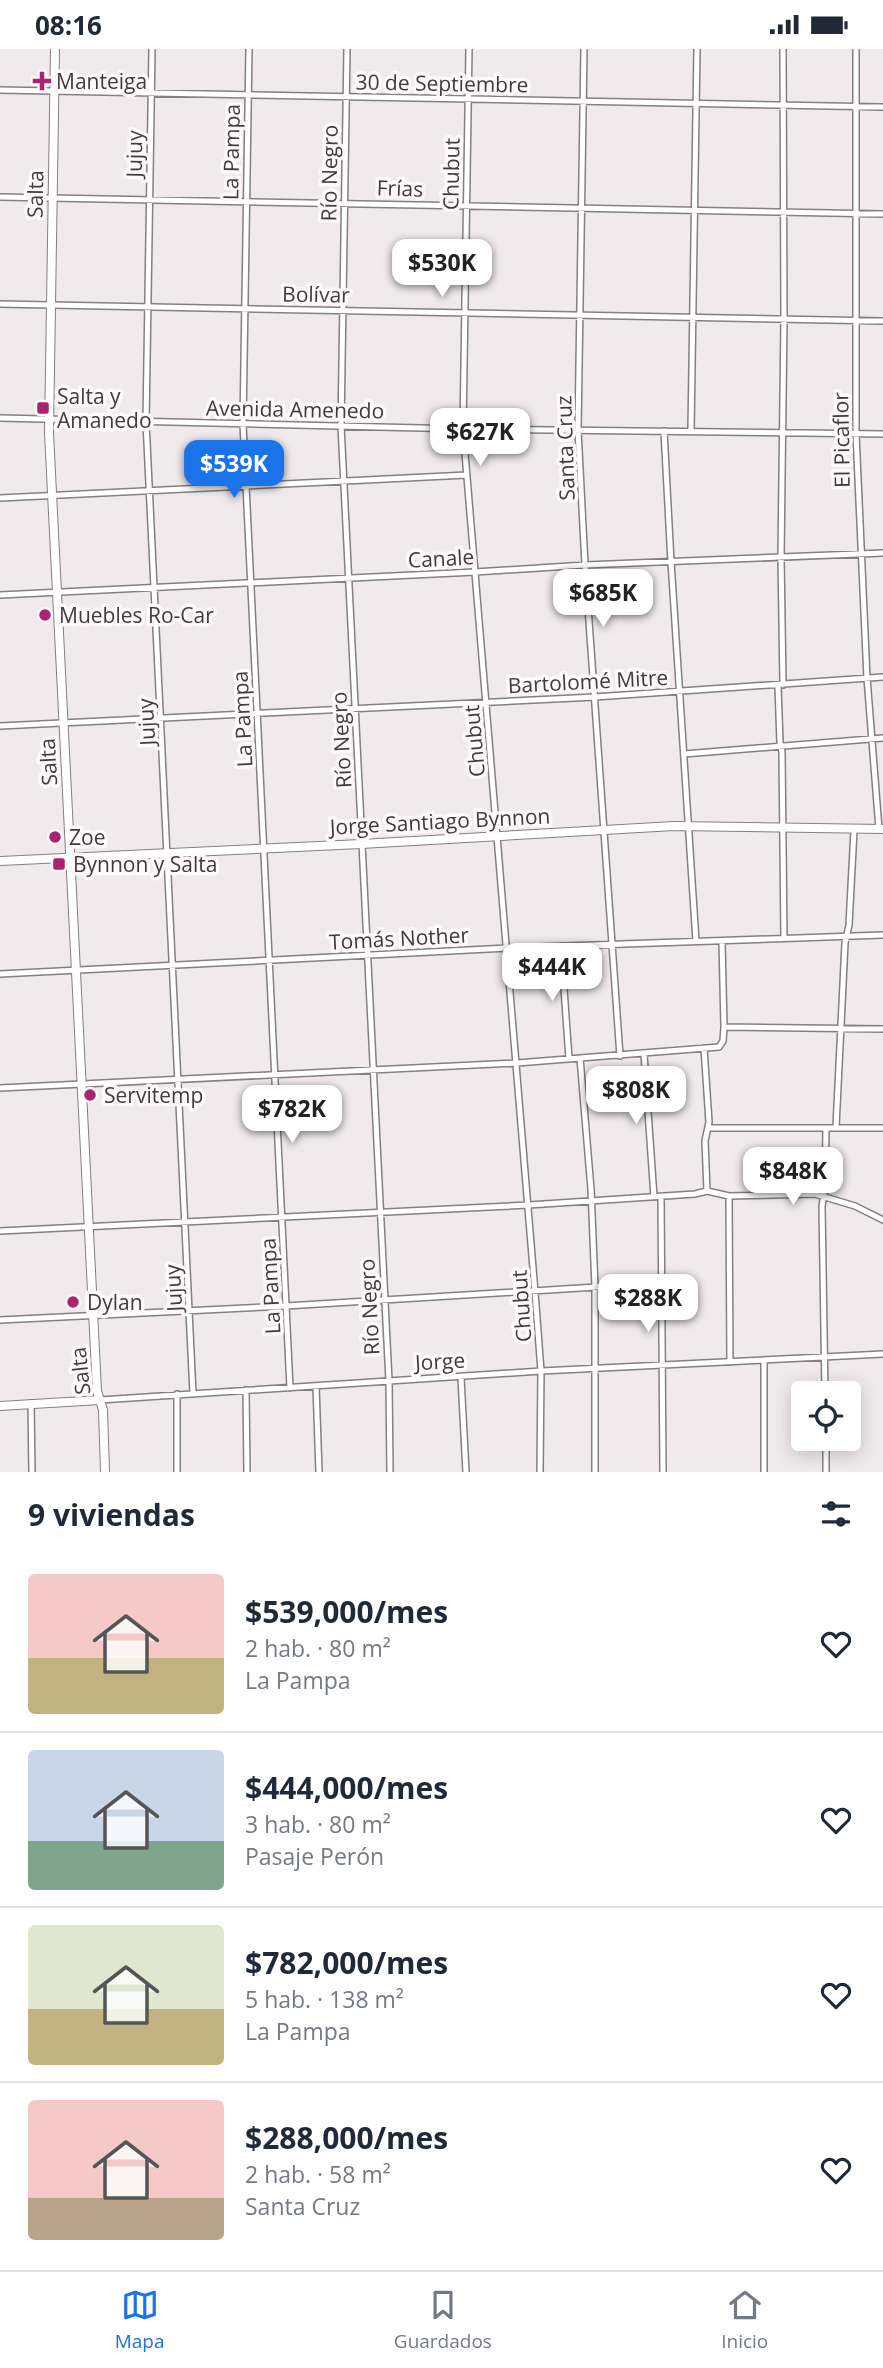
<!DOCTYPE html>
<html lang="es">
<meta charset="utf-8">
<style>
body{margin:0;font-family:"Open Sans",sans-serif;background:#f2f2f3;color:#1f2937;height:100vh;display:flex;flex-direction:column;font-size:26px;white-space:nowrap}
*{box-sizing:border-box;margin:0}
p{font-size:23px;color:#747a83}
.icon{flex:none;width:38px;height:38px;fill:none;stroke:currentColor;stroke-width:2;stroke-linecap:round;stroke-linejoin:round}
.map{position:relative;height:1423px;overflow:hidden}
.details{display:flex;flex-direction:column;background:#fff;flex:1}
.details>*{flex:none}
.fabs{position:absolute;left:791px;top:1332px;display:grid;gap:14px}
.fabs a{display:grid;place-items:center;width:70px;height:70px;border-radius:7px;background:#fff;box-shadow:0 4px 18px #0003;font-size:35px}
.price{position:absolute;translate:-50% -60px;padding:0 16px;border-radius:14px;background:#fff;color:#222;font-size:23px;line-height:46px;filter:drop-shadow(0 2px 4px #0008)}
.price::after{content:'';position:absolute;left:50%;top:42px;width:21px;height:16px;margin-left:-10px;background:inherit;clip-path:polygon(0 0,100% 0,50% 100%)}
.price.active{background:#1a73e8;color:#fff}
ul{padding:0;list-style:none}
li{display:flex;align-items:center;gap:21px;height:175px;padding:0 28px}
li+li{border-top:2px solid #e0e1e3}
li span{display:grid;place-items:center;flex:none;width:196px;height:140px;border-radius:7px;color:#555}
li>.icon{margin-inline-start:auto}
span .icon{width:84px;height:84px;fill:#fffc;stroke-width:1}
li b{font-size:30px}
h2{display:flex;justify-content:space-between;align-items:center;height:84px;padding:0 28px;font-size:30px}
.status{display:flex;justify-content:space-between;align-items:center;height:49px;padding:0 35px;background:#fff;direction:ltr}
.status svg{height:19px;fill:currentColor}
.tabs{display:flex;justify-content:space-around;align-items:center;height:98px;border-top:2px solid #e0e1e3;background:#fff;font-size:19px;color:#747a83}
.tabs a{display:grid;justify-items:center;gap:4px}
.tabs .active{color:#1a73e8}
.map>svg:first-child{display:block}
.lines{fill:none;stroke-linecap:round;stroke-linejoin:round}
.street-casing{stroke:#857f81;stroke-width:8}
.secondary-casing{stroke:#857f81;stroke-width:10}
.street{stroke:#fff;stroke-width:5}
.secondary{stroke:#fff;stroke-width:8}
.poi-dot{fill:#a9246e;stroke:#fef8fa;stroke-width:2.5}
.labels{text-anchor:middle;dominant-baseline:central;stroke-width:7;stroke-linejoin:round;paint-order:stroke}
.poi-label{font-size:21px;fill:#3f3c3d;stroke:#fef8fa;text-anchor:start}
.street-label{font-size:21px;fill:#3f3c3d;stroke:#fef8fa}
</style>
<div class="status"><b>08:16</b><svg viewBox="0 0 49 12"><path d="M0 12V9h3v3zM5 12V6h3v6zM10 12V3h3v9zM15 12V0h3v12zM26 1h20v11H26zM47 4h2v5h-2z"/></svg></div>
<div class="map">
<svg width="883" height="1423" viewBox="0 0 883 1423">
<rect width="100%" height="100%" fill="#f1eaed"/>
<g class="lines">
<defs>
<path id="street" d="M152 0 146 373 193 1344
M249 0 243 375 290 1339
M347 0 341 377 389 1332 390 1423
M469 0 463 380 535 1243 541 1322 540 1423
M584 0 578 381 585 516 620 1007
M783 0 784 270 781 508 783 636
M856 0V385L867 629 879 780
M0 41 883 58
M0 148 883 165
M0 255 883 272
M0 369 463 380 883 385
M691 381 697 0
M664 382 671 513 696 892
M0 449 467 426
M0 546 475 523 585 516 883 504
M778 637 780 694 782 703 784 889
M0 677 595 648 883 628
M684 705 883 689
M561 897 569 1010
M0 925 508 899 883 886
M724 978 883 980
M704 999 709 1073 705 1092 707 1142
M644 1005 654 1148
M580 1009 591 1140 595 1238V1423
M0 1039 517 1014 719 998 723 992 724 978 722 892
M836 1078 845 894 849 876 854 781
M709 1079H883
M729 1147 730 1313
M661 1148 663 1423
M0 1182 529 1156 695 1145 707 1142 729 1147 815 1145 855 1157 883 1171
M0 1271 286 1257 661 1234
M461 1329 466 1423
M316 1337 319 1423
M246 1341 247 1423
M825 1344 822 1157 825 1140 826 1079
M177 1345V1423
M100 1351 541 1322 883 1305
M31 1354 32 1423
M826 1390V1423
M764 1423V1313"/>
<path id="secondary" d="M55 0 49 384 97 1342 103 1361 105 1423
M0 812 361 795 674 777 883 780
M0 1357 100 1351"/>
</defs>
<use href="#street" class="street-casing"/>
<use href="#secondary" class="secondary-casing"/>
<use href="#street" class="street"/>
<use href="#secondary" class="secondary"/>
</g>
<g class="poi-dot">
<path d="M38.5 21.5h7v7h7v7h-7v7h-7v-7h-7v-7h7z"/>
<rect x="36" y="352" width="14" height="14" rx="3.5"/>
<circle cx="45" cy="566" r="7"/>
<circle cx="55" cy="788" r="7"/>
<rect x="52" y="808" width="14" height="14" rx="3.5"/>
<circle cx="90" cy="1046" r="7"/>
<circle cx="73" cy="1253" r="7"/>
</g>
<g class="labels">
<g class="poi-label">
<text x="56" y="32">Manteiga</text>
<text x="57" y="347">Salta y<tspan x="57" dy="24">Amanedo</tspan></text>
<text x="59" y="566">Muebles Ro-Car</text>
<text x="69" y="788">Zoe</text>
<text x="73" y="815">Bynnon y Salta</text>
<text x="104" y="1046">Servitemp</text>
<text x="87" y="1253">Dylan</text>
</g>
<g class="street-label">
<text transform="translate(442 34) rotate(1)">30 de Septiembre</text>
<text transform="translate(231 103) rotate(-89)">La Pampa</text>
<text transform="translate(134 105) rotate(-89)">Jujuy</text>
<text transform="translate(329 124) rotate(-89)">Río Negro</text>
<text transform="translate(451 125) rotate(-89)">Chubut</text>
<text transform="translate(400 139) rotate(2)">Frías</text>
<text transform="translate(35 145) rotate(-89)">Salta</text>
<text transform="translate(316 245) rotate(1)">Bolívar</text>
<text transform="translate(295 360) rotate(1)">Avenida Amenedo</text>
<text transform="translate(841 391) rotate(-91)">El Picaflor</text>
<text transform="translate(565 399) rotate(-92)">Santa Cruz</text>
<text transform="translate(441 509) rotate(-3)">Canale</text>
<text transform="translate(588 632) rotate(-3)">Bartolomé Mitre</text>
<text transform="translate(242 670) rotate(-93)">La Pampa</text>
<text transform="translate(146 673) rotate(-93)">Jujuy</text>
<text transform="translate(341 691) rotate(-93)">Río Negro</text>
<text transform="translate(474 692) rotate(-95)">Chubut</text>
<text transform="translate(48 713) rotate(-93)">Salta</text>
<text transform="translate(440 772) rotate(-3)">Jorge Santiago Bynnon</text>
<text transform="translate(399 889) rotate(-3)">Tomás Nother</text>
<text transform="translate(270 1237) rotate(-93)">La Pampa</text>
<text transform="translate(173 1239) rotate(-93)">Jujuy</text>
<text transform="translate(521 1257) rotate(-94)">Chubut</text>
<text transform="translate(369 1258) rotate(-93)">Río Negro</text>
<text transform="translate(440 1312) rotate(-3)">Jorge</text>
<text transform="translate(80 1322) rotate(-96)">Salta</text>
</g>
</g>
</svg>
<div class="fabs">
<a><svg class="icon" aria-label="locate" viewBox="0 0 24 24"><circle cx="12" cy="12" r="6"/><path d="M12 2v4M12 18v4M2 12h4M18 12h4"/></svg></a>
</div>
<b class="price" style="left:442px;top:250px">$530K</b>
<b class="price" style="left:480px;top:419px">$627K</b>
<b class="price active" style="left:234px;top:451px">$539K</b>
<b class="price" style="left:603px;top:580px">$685K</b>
<b class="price" style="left:552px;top:954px">$444K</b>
<b class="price" style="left:636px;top:1077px">$808K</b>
<b class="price" style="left:292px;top:1096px">$782K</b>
<b class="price" style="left:793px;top:1158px">$848K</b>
<b class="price" style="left:648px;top:1285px">$288K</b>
</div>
<section class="details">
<h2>9 viviendas<svg class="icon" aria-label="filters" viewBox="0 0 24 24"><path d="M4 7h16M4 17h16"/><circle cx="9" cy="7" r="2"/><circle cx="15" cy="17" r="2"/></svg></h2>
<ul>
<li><span style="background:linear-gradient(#f6c9c9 60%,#c2b280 0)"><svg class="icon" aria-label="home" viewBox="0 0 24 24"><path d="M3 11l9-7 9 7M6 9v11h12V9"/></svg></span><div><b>$539,000/mes</b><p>2 hab. · 80 m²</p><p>La Pampa</p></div><svg class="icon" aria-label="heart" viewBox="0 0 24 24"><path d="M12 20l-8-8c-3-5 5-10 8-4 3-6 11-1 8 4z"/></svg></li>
<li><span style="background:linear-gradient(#c9d6e8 65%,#7fa58c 0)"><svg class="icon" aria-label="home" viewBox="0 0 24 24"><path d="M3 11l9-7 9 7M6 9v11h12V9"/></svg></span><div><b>$444,000/mes</b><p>3 hab. · 80 m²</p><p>Pasaje Perón</p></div><svg class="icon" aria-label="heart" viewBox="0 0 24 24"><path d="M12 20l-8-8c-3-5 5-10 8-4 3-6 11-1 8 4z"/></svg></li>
<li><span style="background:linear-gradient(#dfe7d0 60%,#c2b280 0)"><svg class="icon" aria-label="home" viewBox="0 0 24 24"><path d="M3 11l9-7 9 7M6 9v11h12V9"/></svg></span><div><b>$782,000/mes</b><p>5 hab. · 138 m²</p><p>La Pampa</p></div><svg class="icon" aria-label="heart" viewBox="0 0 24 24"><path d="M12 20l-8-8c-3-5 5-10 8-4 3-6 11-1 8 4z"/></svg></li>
<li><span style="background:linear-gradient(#f6c9c9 70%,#b9a48a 0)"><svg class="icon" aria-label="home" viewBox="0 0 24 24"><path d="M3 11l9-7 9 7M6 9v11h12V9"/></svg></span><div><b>$288,000/mes</b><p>2 hab. · 58 m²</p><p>Santa Cruz</p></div><svg class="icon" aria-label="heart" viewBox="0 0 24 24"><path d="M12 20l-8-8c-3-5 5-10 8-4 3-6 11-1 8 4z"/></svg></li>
</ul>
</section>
<nav class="tabs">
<a class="active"><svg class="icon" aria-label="map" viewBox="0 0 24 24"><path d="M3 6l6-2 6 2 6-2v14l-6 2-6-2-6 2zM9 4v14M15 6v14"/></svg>Mapa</a>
<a><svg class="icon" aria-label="saved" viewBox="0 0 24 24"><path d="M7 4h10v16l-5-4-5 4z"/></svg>Guardados</a>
<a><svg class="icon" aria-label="home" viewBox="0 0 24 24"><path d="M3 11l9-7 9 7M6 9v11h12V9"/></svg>Inicio</a>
</nav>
